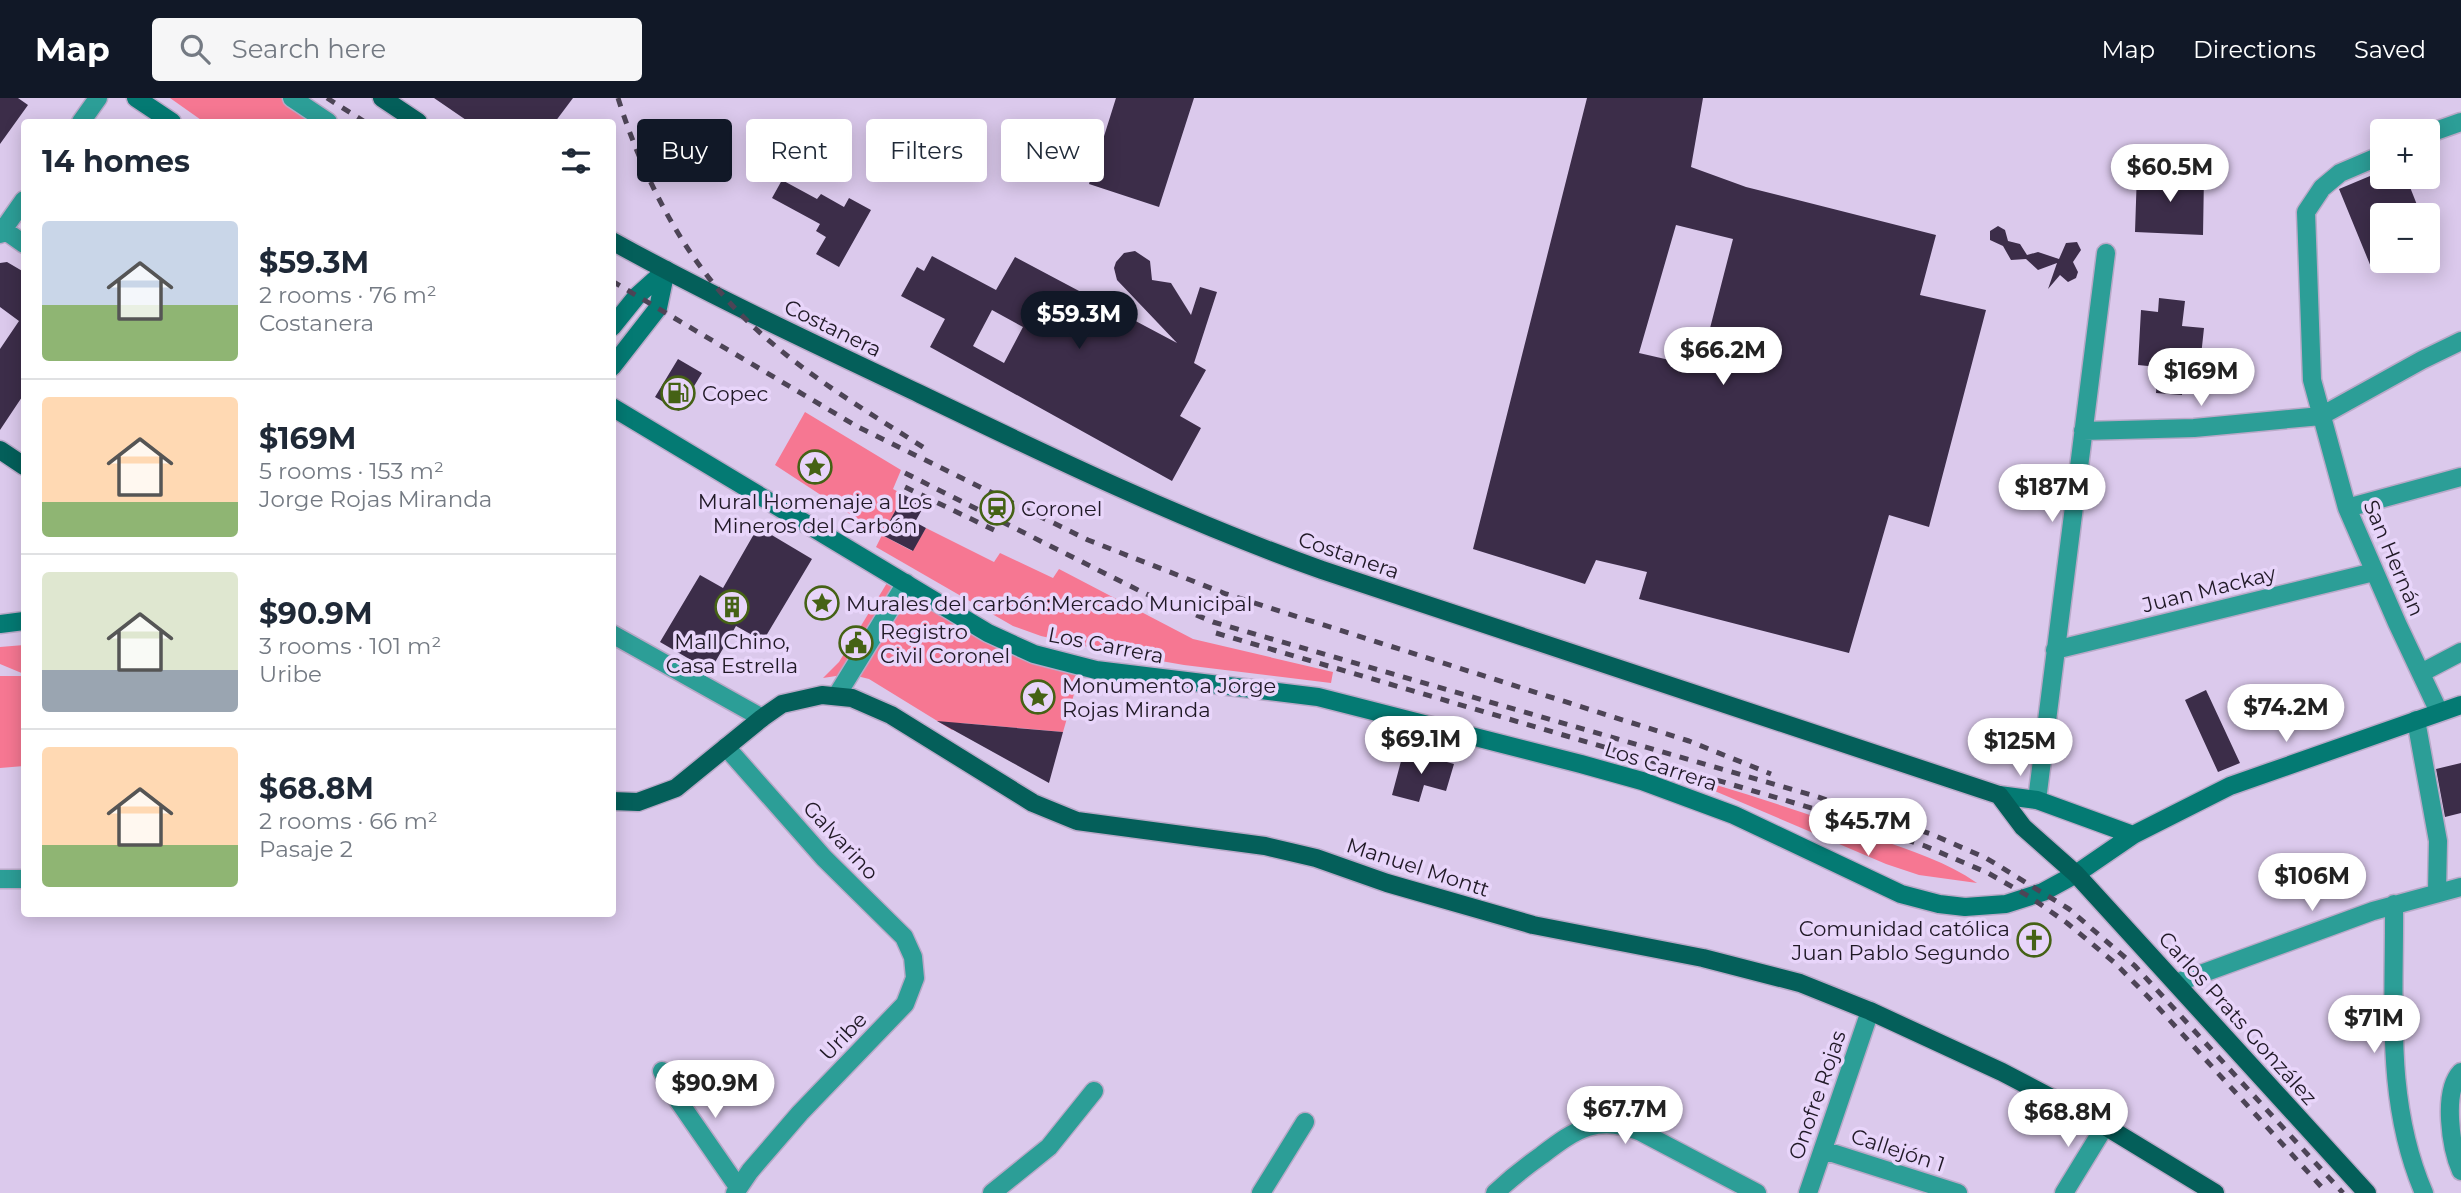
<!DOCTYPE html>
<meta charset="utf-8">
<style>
body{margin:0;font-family:Montserrat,sans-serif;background:#f6f6f7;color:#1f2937;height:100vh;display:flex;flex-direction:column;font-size:26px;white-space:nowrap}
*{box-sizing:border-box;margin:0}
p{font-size:23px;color:#747a83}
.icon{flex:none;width:38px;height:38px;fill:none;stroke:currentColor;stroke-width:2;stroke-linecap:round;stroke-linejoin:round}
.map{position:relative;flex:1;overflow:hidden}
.sheet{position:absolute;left:21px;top:21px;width:595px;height:798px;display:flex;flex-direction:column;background:#fff;border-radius:7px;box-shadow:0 4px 18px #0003}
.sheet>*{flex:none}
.hud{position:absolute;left:637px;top:21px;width:665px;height:63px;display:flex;gap:14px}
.tools{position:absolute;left:2370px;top:21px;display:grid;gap:14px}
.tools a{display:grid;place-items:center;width:70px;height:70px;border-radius:7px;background:#fff;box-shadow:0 4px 18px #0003;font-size:35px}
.price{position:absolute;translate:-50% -60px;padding:0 16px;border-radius:24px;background:#fff;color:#222;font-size:23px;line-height:46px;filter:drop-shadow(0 2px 4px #0008)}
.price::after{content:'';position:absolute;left:50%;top:42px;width:21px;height:16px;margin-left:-10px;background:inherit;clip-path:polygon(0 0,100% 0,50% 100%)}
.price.on{background:#111827;color:#fff}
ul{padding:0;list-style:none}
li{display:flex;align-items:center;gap:21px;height:175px;padding:0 21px}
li+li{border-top:2px solid #e0e1e3}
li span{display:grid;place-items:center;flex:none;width:196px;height:140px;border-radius:7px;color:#555}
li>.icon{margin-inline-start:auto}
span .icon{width:84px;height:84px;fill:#fffc;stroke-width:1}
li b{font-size:30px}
h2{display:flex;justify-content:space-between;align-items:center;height:84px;padding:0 21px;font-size:30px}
.chip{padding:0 24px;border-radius:7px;background:#fff;box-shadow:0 4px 18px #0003;font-size:24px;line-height:63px}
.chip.on{background:#111827;color:#fff}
header{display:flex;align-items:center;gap:42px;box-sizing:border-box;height:98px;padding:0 35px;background:#111827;color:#fff}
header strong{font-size:33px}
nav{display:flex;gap:38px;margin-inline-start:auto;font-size:24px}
.search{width:490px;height:63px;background:#f6f6f7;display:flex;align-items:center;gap:18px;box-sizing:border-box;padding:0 24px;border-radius:7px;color:#747a83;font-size:26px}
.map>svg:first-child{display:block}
.green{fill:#f67792}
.building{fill:#3c2d49;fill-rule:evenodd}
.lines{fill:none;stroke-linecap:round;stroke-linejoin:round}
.street-casing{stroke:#b9a9c8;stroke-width:21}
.secondary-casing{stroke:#b9a9c8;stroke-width:21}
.primary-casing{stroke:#b9a9c8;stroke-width:21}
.street{stroke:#2c9e97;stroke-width:18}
.secondary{stroke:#047a73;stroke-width:18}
.primary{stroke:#045f5a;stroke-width:18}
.rail{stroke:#4d4456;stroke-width:5;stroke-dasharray:9 9;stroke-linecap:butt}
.labels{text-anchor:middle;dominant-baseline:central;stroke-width:7;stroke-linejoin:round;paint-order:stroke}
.street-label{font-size:21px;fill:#201926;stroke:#e8d5fa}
.poi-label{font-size:21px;fill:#201926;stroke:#e8d5fa;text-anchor:start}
</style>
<header>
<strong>Map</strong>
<div class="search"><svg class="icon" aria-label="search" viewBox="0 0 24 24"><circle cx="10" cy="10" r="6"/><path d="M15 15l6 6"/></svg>Search here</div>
<nav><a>Map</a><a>Directions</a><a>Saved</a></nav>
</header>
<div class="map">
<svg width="2461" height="1095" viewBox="0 0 2461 1095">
<rect width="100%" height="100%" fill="#dbc9ec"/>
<path class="green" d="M170 0H295L325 24H204Z
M805 314 901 372 893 391 904 397 882 437 912 453 926 430 994 464 1000 455 1053 480 1059 471 1193 541 1333 574 1331 585 1184 567 1115 555 1041 538 1013 528 876 449 882 437 775 367Z
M890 480 1081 572 1063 634 961 625 952 632 869 581 849 576 823 580 839 564Z
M24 547V576L0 566V549Z
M0 578H24V668L0 670Z
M1713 686C1769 703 1824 721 1878 741 1912 753 1947 764 1977 785L1919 777 1886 766 1710 691Z"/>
<path class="building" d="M0 0H18L28 7 0 46Z
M434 0H573L555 24H469Z
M1116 0H1194L1159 109 1089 86Z
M1587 0H1703L1691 69 1746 89 1936 137 1920 197 1986 212 1929 429 1889 417 1849 555 1639 501 1647 474 1596 462 1585 486 1473 451ZM1676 127 1733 141 1700 269 1639 255Z
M2382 73V79H2406L2421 117H2382V165L2371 169 2339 91Z
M2137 74 2204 77 2203 137 2135 134Z
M782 82 817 101 821 96 844 109 849 100 871 112 839 169 816 156 826 139 816 133 820 126 772 100Z
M1998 128 2005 132 2008 143 2020 146 2027 157 2038 154 2059 161 2066 145 2077 144 2081 152 2073 164 2078 174 2076 180 2068 184 2060 177 2048 191 2057 165 2038 172 2026 161 2011 162 2003 148 1990 142V133Z
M1135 153 1150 163 1152 182 1171 185 1191 217 1200 189 1217 194 1194 265 1206 272 1180 318 1201 330 1172 383 930 249 945 221 901 198 917 169 924 173 932 158 996 192 1015 159 1177 245 1117 182 1114 170 1116 164 1124 155ZM992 212 1023 229 1004 265 973 248Z
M7 164 24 174V296L0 332V251L19 223 0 209V165Z
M2159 200 2185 203 2182 228 2204 230 2201 258 2239 261 2236 285 2183 281 2182 297 2156 295 2158 269 2138 267 2141 212 2158 214Z
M678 261 702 275 679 313 655 299Z
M904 397 924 408 915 424 926 430 913 453 882 437Z
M758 429 812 461 763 543 736 528 710 573 660 544 700 477 723 490Z
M2206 592 2240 665 2218 674 2185 602Z
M937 623 1063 634 1049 685Z
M1404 652 1454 666 1446 693 1424 687 1419 704 1392 697Z
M2461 665V715L2445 719 2436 671Z"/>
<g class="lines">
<defs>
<path id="street" d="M292 0 328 24
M81 24 98 0
M2427 36 2461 24
M2382 57 2340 75 2322 90 2306 114 2312 282 2347 410 2397 525 2439 614
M0 129 24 146
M0 136 24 102
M2083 333 2194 330 2321 318 2422 262 2461 243
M2347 410 2461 379
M612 536 762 620
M2055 552 2374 474
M2421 575 2461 554
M837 597 906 485
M2416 622 2438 743 2437 794
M726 649 824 760 904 839 913 859 915 880 905 906 800 1015 750 1073 735 1095
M2037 702 2106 155
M0 781H24
M2394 806C2395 904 2384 1003 2424 1095
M2176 885 2373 813 2461 789
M662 973 673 995 738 1089
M2461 974C2442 994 2451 1050 2461 1073
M1823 1052 1958 1095
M992 1095 1049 1049 1094 993
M1261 1095 1305 1024
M1495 1095C1510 1081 1525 1069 1542 1057 1576 1031 1598 1016 1641 1034L1757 1095
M1808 1095 1870 913
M2064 1095 2105 1028"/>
<path id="secondary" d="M136 0 172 24
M612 229 637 198 666 172
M612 269 658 210 666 172
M612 309 988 535 1034 556 1096 572 1318 599 1581 666 1642 683 1734 717 1901 796 1939 806 1965 809 2006 806 2043 794 2076 776 2133 737 2230 688 2461 607
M0 526 24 523
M1999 697 2037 702 2133 737"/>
<path id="primary" d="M382 0 418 24
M612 143C713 199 817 247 920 296 1053 360 1184 423 1322 472L1999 697 2023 729 2076 776 2367 1095
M0 352 24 368
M612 703 638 704 676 690 762 620 782 606 822 597 852 600 891 617 1033 705 1077 723 1265 748 1316 760 1387 785 1533 827 1703 860 1800 885 1870 913 2002 974 2105 1028 2215 1095"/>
</defs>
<use href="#street" class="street-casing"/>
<use href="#secondary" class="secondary-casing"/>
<use href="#primary" class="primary-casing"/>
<use href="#street" class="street"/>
<use href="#secondary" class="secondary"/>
<use href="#primary" class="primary"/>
<path class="rail" d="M327 0 365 24
M618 0C645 86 689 170 756 231 807 278 868 314 926 351
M612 183 858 329 1088 442 1226 496 1689 643 1771 676
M905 375 1144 495 1213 524 1815 698 1931 736 1986 760 2069 811 2135 868 2343 1095
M905 389 994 432
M1216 535 1815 711 1925 748 1988 775 2030 799 2067 825 2115 865 2155 906 2327 1095"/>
</g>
<defs>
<symbol id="fuel-ring" viewBox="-11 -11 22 22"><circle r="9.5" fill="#e8d5fa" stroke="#456215" stroke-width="1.5"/><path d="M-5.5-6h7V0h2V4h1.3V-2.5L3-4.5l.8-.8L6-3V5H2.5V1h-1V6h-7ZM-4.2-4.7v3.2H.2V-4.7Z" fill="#456215"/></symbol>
<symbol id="sight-ring" viewBox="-11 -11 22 22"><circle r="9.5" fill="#e8d5fa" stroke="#456215" stroke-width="1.5"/><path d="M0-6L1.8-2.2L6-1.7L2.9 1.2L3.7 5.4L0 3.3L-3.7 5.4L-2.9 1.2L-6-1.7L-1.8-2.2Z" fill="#456215"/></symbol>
<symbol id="station-ring" viewBox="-11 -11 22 22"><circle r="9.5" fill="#e8d5fa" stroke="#456215" stroke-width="1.5"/><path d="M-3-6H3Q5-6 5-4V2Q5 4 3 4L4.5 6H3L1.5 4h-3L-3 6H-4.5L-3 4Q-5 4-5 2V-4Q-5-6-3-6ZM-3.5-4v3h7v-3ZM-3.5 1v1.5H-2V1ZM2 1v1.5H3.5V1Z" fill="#456215"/></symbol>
<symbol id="building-ring" viewBox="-11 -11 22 22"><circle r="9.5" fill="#e8d5fa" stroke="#456215" stroke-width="1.5"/><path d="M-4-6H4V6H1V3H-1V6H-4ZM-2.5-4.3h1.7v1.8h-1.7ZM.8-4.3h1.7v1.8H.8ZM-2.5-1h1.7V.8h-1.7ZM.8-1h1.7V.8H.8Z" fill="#456215"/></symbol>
<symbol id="civic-ring" viewBox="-11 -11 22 22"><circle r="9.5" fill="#e8d5fa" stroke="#456215" stroke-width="1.5"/><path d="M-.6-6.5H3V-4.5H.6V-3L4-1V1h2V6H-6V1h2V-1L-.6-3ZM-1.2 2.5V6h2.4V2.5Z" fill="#456215"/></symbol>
<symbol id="church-ring" viewBox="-11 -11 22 22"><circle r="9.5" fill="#e8d5fa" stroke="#456215" stroke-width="1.5"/><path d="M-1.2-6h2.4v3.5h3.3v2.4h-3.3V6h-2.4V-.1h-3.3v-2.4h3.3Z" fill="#456215"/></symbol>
</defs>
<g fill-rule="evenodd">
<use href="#fuel-ring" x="659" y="276" width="38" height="38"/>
<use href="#sight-ring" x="796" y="350" width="38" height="38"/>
<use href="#station-ring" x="978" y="391" width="38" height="38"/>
<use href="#sight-ring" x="803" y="486" width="38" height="38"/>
<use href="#building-ring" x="713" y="490" width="38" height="38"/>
<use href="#civic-ring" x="837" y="526" width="38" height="38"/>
<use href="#sight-ring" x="1019" y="580" width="38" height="38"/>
<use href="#church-ring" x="2015" y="823" width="38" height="38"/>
</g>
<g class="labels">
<g class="street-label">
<text transform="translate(833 230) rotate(26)">Costanera</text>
<text transform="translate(1349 457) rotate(19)">Costanera</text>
<text transform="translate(2394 460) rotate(67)">San Hernán</text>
<text transform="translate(2209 491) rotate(-14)">Juan Mackay</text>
<text transform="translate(1106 547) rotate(11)">Los Carrera</text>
<text transform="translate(1661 668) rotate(18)">Los Carrera</text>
<text transform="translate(841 742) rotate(47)">Galvarino</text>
<text transform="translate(1418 769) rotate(18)">Manuel Montt</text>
<text transform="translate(2238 920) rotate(48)">Carlos Prats González</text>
<text transform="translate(843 938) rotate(-46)">Uribe</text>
<text transform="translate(1817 997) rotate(-71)">Onofre Rojas</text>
<text transform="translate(1898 1052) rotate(18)">Callejón 1</text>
</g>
<g class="poi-label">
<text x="702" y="295">Copec</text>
<text x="815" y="403" text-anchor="middle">Mural Homenaje a Los<tspan x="815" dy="24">Mineros del Carbón</tspan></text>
<text x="1021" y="410">Coronel</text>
<text x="846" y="505">Murales del carbón:Mercado Municipal</text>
<text x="880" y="533">Registro<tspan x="880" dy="24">Civil Coronel</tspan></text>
<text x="732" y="543" text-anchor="middle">Mall Chino,<tspan x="732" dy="24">Casa Estrella</tspan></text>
<text x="1062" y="587">Monumento a Jorge<tspan x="1062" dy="24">Rojas Miranda</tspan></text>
<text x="2010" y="830" text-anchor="end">Comunidad católica<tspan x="2010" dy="24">Juan Pablo Segundo</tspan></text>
</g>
</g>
</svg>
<div class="tools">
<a>+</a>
<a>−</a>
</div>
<b class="price" style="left:2170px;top:106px">$60.5M</b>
<b class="price on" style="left:1079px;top:253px">$59.3M</b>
<b class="price" style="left:1723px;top:289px">$66.2M</b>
<b class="price" style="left:2201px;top:310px">$169M</b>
<b class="price" style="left:2052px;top:426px">$187M</b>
<b class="price" style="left:2286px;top:646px">$74.2M</b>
<b class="price" style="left:1421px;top:678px">$69.1M</b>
<b class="price" style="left:2020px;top:680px">$125M</b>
<b class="price" style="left:1868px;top:760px">$45.7M</b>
<b class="price" style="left:2312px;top:815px">$106M</b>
<b class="price" style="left:2374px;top:957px">$71M</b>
<b class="price" style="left:715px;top:1022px">$90.9M</b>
<b class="price" style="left:1625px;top:1048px">$67.7M</b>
<b class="price" style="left:2068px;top:1051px">$68.8M</b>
<div class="hud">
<a class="chip on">Buy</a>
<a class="chip">Rent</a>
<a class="chip">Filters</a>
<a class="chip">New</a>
</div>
<section class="sheet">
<h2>14 homes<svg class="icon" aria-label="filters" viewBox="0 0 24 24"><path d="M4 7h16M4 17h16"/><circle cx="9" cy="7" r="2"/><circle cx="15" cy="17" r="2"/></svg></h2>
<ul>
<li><span style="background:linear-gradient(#c9d6e8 60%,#8fb573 0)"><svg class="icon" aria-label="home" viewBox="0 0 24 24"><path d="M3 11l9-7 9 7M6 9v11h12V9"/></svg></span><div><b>$59.3M</b><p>2 rooms · 76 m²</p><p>Costanera</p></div></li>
<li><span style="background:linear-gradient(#ffd9b3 75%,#8fb573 0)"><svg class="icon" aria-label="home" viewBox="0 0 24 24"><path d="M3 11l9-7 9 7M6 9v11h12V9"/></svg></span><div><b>$169M</b><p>5 rooms · 153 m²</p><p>Jorge Rojas Miranda</p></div></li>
<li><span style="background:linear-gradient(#dfe7d0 70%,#9aa5b1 0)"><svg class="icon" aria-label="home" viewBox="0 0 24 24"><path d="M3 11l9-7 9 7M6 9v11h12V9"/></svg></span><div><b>$90.9M</b><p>3 rooms · 101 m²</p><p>Uribe</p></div></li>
<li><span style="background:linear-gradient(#ffd9b3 70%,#8fb573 0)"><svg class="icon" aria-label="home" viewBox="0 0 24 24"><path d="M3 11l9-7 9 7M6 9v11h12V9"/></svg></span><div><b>$68.8M</b><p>2 rooms · 66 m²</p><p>Pasaje 2</p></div></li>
</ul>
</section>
</div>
